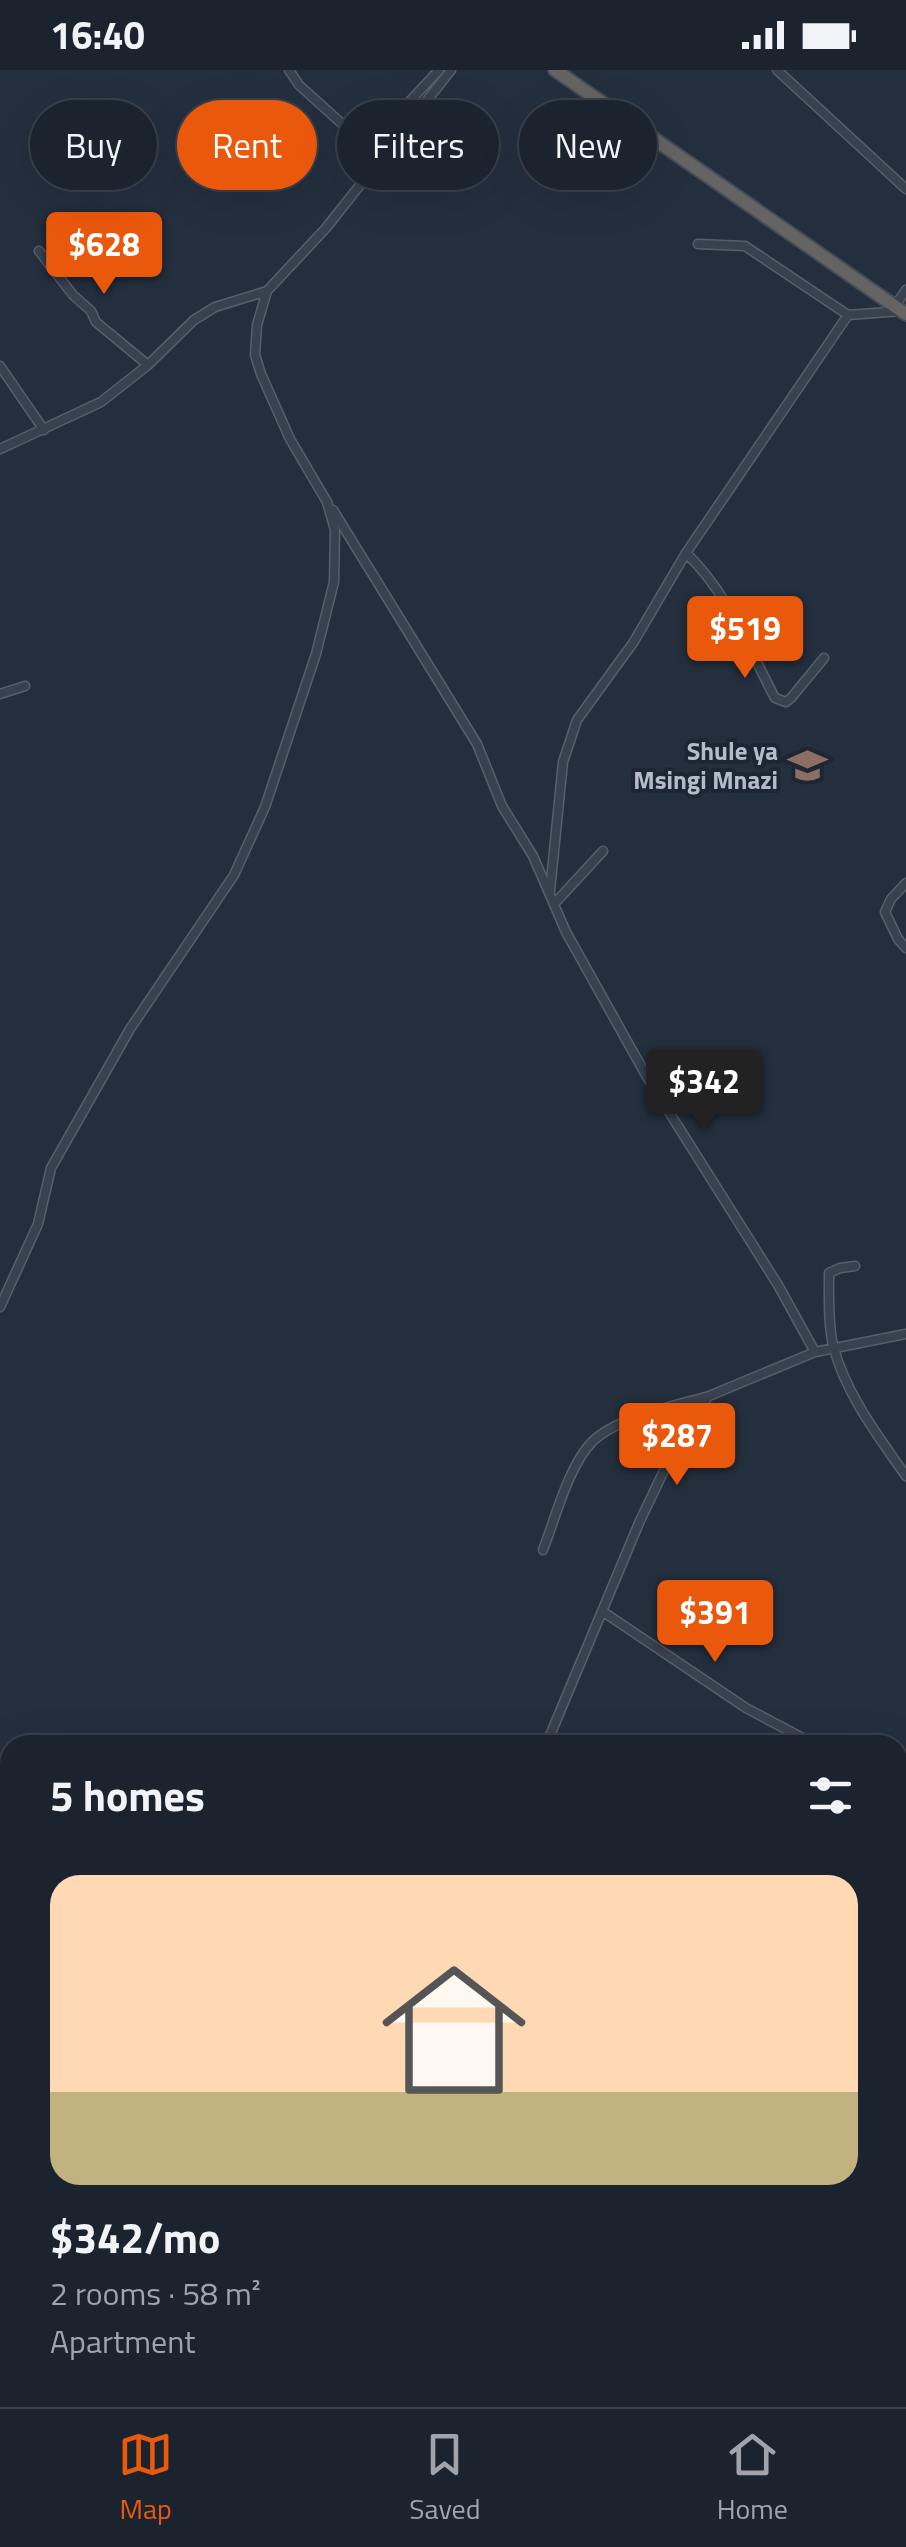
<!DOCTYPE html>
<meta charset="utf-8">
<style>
body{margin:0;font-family:"Titillium Web",sans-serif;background:#242b36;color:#f1f3f6;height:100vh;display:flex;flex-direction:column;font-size:38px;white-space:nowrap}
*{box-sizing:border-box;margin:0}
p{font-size:32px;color:#a0a4aa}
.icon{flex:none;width:55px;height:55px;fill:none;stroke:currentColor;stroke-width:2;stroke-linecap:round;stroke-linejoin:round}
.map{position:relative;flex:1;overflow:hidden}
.details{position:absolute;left:0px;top:1665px;width:908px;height:672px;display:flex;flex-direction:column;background:#1b232e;border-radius:30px 30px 0 0;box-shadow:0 10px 40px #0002,0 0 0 2px #39404a}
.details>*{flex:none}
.banner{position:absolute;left:30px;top:30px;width:848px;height:90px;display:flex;gap:20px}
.price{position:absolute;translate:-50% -85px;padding:0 22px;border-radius:10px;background:#ea580c;color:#fff;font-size:32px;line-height:65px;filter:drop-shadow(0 2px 5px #0008)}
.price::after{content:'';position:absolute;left:50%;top:60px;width:30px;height:22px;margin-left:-15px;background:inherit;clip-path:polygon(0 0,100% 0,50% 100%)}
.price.current{background:#222;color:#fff}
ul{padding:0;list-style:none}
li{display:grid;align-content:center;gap:20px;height:530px;padding:0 50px}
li+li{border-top:2px solid #39404a}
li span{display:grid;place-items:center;height:310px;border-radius:30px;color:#555}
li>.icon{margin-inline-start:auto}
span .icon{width:180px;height:180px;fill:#fffc;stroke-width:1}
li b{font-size:42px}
h2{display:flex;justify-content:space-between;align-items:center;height:120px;padding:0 50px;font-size:42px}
.tag{padding:0 35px;border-radius:45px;background:#1b232e;box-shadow:0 10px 40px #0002,0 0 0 2px #39404a;font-size:35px;line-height:90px}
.tag.current{background:#ea580c;color:#fff}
.status{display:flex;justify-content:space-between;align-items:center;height:70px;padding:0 50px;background:#1b232e;direction:ltr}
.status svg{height:28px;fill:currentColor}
.menu{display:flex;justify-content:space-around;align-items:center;height:140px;border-top:2px solid #39404a;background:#1b232e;font-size:28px;color:#a0a4aa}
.menu a{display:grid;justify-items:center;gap:5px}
.menu .current{color:#ea580c}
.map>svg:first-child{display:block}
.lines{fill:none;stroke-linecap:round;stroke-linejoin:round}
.minor-casing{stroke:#565f6c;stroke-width:11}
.trunk-casing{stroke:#434c59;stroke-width:16}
.minor{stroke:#38414e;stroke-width:8}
.trunk{stroke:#656462;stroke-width:12}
.labels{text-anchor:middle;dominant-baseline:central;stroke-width:8;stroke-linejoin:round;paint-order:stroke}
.poi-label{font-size:25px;font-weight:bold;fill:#b4bcc9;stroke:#1d2633;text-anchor:end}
</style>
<div class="status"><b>16:40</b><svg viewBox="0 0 49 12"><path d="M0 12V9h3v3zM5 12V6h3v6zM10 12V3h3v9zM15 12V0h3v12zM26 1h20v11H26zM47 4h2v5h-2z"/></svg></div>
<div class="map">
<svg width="906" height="2337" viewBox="0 0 906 2337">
<rect width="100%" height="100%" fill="#242f3e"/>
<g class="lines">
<defs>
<path id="minor" d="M289 0 299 15 382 90
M777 0 906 119
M351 62 382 61 439 0
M698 174 745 176 848 245 902 241
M39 181 73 225 91 241 96 252 148 295
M895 236 906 220
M0 296 44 360
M0 379 101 332 148 295 194 250 215 237 267 221 326 158 451 0
M333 440 477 674 502 736 533 786 566 862 647 1007 778 1215 815 1282
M686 483C728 523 748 577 775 628L786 632 791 628 824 588
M0 624 25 616
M906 813 891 829 885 842 898 869 906 878
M550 821 563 692 577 650 633 573 686 483 848 245
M555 833 603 781
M855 1196 840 1198 829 1203C829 1226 828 1253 833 1275 845 1323 878 1366 906 1406
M0 1237 38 1154 51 1098 130 959 234 805 265 737 316 584 334 512 335 460 327 432 290 369 261 304 255 285 257 255 267 221
M543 1480C555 1449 569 1395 592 1372 617 1347 675 1336 709 1326
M602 1541 746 1638 816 1675
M546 1675 639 1453 687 1352 709 1326 815 1282 906 1264
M898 1702 906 1706
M898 1994 906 1980
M0 2052 10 2068
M0 2081 10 2087
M898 2095 906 2100
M439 2337 448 2328
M683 2337 690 2328"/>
<path id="trunk" d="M555 0 906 244"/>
</defs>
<use href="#minor" class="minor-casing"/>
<use href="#trunk" class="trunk-casing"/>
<use href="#minor" class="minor"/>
<use href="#trunk" class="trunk"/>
</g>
<defs>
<symbol id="school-bare" viewBox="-9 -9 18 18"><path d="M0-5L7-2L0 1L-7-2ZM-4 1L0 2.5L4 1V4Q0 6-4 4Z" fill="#8d6e63" stroke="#1d2633" stroke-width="2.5" paint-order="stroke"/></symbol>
</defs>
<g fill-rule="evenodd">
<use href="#school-bare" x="780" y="668" width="55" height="55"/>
</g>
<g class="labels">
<g class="poi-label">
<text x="778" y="681">Shule ya<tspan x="778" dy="29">Msingi Mnazi</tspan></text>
</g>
</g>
</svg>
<b class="price" style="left:104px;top:227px">$628</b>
<b class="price" style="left:745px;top:611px">$519</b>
<b class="price current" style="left:704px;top:1064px">$342</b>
<b class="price" style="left:677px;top:1418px">$287</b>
<b class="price" style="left:715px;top:1595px">$391</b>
<div class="banner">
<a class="tag">Buy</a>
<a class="tag current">Rent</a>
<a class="tag">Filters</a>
<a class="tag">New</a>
</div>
<section class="details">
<h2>5 homes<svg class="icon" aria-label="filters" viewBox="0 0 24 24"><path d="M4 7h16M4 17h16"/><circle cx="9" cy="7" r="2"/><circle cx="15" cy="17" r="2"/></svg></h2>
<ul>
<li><span style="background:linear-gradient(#ffd9b3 70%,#c2b280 0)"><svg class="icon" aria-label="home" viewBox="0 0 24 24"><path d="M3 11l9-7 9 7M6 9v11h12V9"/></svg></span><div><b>$342/mo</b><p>2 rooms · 58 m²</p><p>Apartment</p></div></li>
</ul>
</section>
</div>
<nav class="menu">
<a class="current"><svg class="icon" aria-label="map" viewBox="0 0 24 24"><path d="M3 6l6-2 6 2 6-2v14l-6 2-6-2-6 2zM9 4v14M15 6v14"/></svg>Map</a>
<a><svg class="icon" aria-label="saved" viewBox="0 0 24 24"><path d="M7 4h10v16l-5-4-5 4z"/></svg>Saved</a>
<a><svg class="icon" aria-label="home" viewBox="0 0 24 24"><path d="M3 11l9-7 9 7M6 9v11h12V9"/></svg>Home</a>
</nav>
